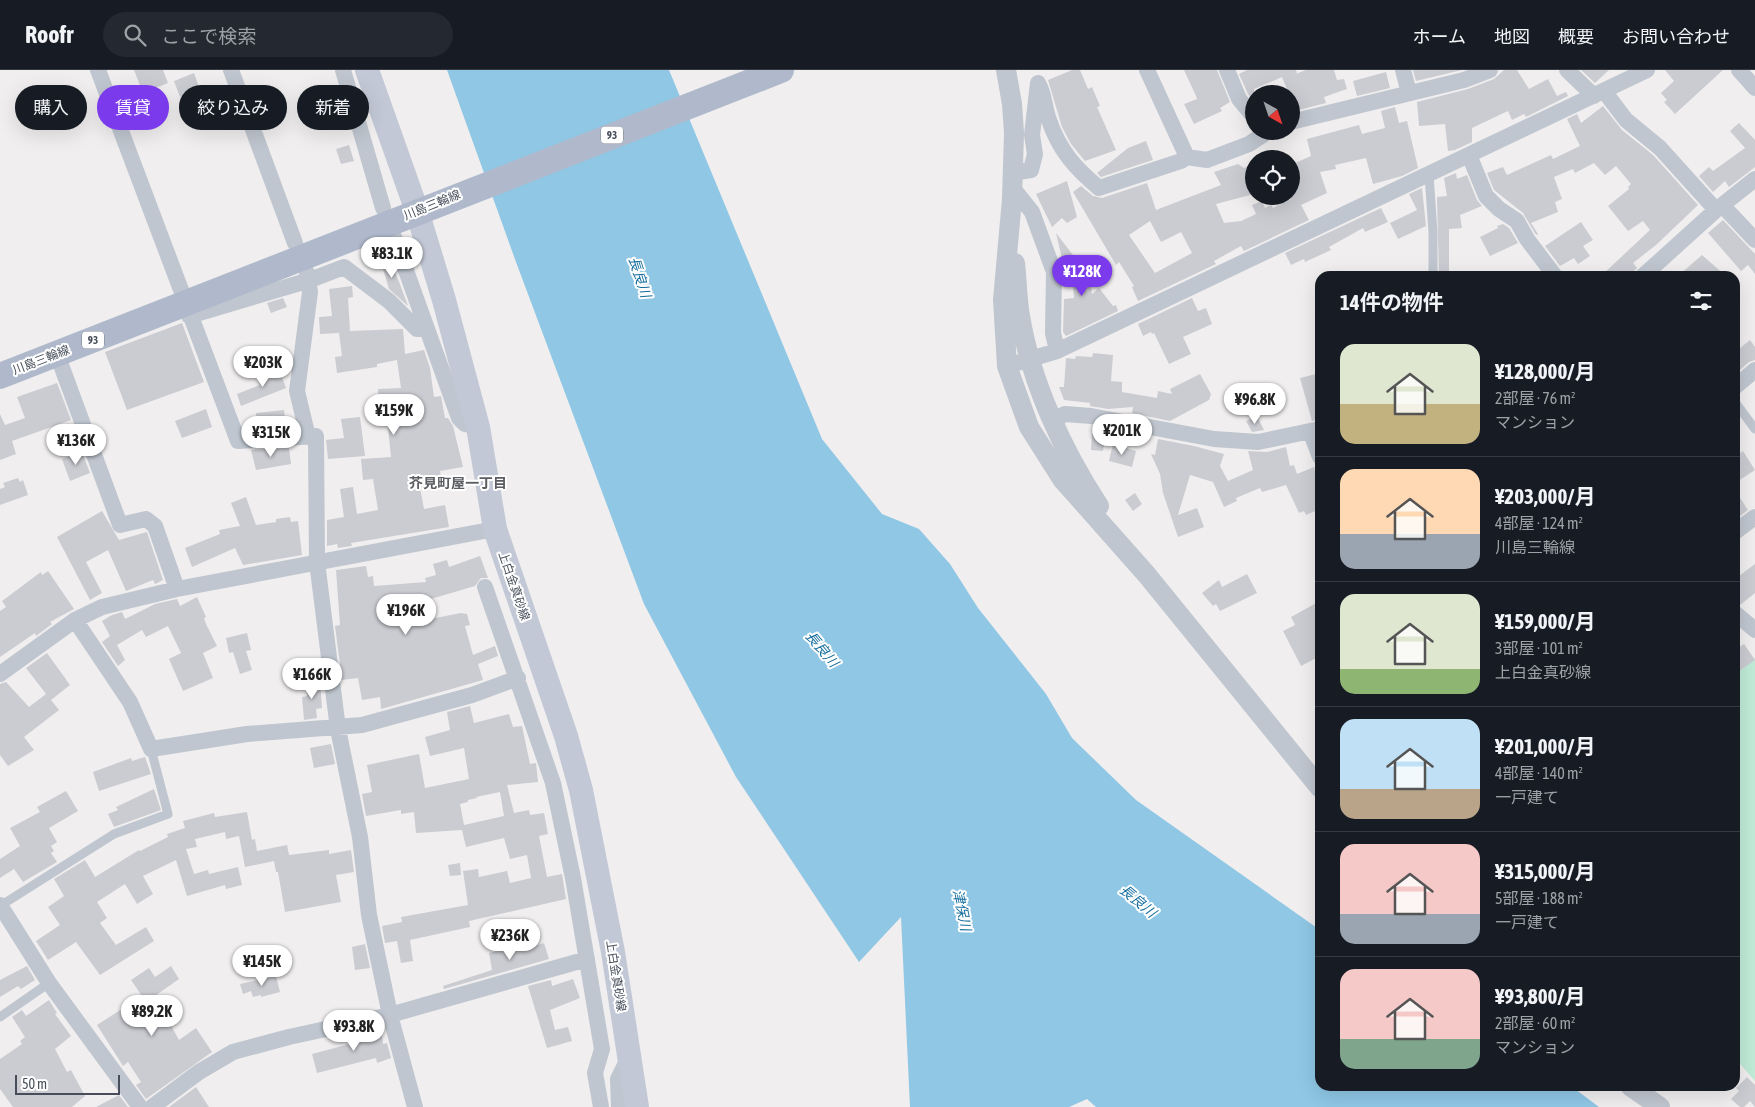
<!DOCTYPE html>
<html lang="ja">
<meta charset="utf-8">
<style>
body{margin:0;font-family:"Asap Condensed","Noto Sans JP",sans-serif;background:#242831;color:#f1f3f6;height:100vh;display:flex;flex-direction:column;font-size:19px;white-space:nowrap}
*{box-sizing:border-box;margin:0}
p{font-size:16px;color:#9ea1a6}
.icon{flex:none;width:28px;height:28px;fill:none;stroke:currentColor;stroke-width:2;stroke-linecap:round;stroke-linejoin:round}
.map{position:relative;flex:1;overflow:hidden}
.sheet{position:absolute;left:1315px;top:201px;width:425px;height:820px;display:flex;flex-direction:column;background:#171b24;border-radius:15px;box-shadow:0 5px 20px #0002}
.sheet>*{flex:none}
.hud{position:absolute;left:15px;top:15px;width:475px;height:45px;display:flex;gap:10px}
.needle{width:32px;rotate:140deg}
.buttons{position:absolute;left:1245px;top:15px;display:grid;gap:10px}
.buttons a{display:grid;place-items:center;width:55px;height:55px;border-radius:50%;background:#171b24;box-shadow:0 5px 20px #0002;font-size:25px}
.scale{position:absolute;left:15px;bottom:12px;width:105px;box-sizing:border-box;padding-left:5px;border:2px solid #474e5a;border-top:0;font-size:14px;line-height:18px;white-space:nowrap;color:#474e5a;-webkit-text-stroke:4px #fff;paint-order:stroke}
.price{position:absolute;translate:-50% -42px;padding:0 11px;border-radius:18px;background:#fff;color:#222;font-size:16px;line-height:32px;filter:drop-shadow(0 1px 2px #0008)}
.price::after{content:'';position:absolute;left:50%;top:30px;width:15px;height:11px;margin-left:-8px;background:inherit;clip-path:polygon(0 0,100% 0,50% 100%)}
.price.current{background:#7c3aed;color:#fff}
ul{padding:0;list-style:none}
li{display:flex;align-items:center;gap:15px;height:125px;padding:0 25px}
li+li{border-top:1px solid #363941}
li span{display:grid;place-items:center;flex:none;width:140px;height:100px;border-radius:15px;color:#555}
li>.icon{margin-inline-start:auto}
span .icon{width:60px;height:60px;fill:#fffc;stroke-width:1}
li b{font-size:21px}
h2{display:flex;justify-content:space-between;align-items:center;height:60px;padding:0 25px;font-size:21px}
.tag{padding:0 18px;border-radius:22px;background:#171b24;box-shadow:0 5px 20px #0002;font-size:18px;line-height:45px}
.tag.current{background:#7c3aed;color:#fff}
header{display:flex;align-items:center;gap:30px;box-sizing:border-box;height:70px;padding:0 25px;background:#171b24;border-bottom:1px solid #363941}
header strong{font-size:24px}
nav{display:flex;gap:28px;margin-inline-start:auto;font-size:18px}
.search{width:350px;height:45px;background:#242831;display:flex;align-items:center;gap:12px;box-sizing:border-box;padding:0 18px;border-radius:28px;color:#9ea1a6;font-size:19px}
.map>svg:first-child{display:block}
.green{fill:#bfebd7}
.water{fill:#8fc7e5}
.building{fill:#cbccd2;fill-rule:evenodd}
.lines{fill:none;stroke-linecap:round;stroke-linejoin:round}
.service{stroke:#bfc6cf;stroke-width:9}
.minor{stroke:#bfc6cf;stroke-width:16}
.tertiary{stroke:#bfc6cf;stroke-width:20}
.secondary{stroke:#c2c8d5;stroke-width:24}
.primary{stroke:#afb9cb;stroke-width:26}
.labels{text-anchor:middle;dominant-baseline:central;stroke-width:4;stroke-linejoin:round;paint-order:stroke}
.shield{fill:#fff;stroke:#7e838c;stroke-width:1}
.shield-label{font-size:11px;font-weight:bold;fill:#474e5a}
.street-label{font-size:12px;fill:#474e5a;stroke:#fff}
.water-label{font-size:14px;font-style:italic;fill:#166e9e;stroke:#fff}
.neighbourhood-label{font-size:14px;font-weight:bold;fill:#5b5d62;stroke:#fff}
</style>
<header>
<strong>Roofr</strong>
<div class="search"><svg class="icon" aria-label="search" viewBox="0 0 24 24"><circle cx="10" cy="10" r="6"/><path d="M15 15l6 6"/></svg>ここで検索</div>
<nav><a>ホーム</a><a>地図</a><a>概要</a><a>お問い合わせ</a></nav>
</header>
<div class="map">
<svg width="1755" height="1037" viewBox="0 0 1755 1037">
<rect width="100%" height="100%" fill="#f0eeee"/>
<path class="green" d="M1755 588V1011L1735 988V590Z"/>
<path class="water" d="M447 0H669L822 369 882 444 919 459 950 494 978 538 1046 624 1072 668 1136 730 1320 860V1016H1571L1599 1037H1096L1087 1029 1069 1037H910L901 847 859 892 736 707 644 534 516 192Z"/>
<path class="building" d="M134 0H163L168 13 143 23Z
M1072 0H1080L1088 19 1092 17 1100 36 1097 37 1116 80 1085 91 1071 74 1062 57 1048 10Z
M1184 0H1217L1230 32 1220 38 1222 41 1194 54 1184 34 1197 29 1196 26Z
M1247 0H1296L1297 3 1293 5 1306 0H1334L1337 10 1344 9 1347 19 1324 27 1326 33 1291 42V24H1289L1282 7 1254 19V31L1248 24 1239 4Z
M1413 0H1462L1416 11Z
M1504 0H1517L1529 19 1548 9 1557 26 1566 22 1568 26 1526 47 1524 44 1512 50 1508 41 1472 58V72L1455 80 1448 81 1445 54 1419 56 1417 32 1468 19 1494 9Z
M1581 0H1609L1595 13Z
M1665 0H1723L1675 44 1664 32 1667 30 1661 23 1674 11Z
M1386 2 1390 18 1357 26 1353 11Z
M194 3 200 20 180 27 174 11Z
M1603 36 1622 60 1653 85 1698 135 1656 175 1633 193 1637 198 1629 206H1601L1650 160 1643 151 1628 161 1608 136 1629 119 1628 117 1631 114 1616 96 1605 105 1594 93 1575 103 1573 99 1554 107 1562 129 1555 132 1558 142 1531 153 1538 164 1536 165 1523 143 1494 120 1487 103 1503 97 1507 105 1551 85 1553 89 1580 76 1567 49 1577 44 1581 53Z
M1395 37 1399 53 1407 51 1418 98 1402 106 1373 114 1366 88 1335 95 1336 99 1320 102 1327 123 1301 135 1309 150 1244 181 1241 176 1214 191 1216 194 1138 231 1132 217 1134 216 1119 192 1116 195 1073 122 1081 116 1093 126 1102 128 1147 113 1156 140 1221 115 1214 102 1238 94 1244 98 1254 94V124L1216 134 1224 153 1241 151 1256 144 1252 135 1262 131 1265 138 1271 135 1273 138 1291 129V100L1294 99 1293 94 1311 86 1307 69 1359 55 1362 64 1385 58 1381 41ZM1150 151 1161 172 1181 162 1192 183 1155 203 1129 165Z
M1739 53 1755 70V97L1729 117 1725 111 1713 122 1699 106 1709 97 1713 101 1745 78 1730 61Z
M1146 71 1153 90 1101 107 1097 103 1128 78Z
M349 75 354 91 341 94 336 79Z
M1456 103 1457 109 1467 105 1477 130 1482 136 1460 145 1462 158 1449 159V204L1439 206 1437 127 1447 126 1444 108Z
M1067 111 1077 147 1067 153 1062 148 1052 157 1036 124Z
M1422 118 1426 156 1398 169 1390 153 1417 140 1409 124Z
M1381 138 1388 152 1365 162 1363 158 1329 177 1331 180 1305 192 1304 189 1291 195 1285 183Z
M1723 150 1755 184V204L1748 195 1741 201 1708 163Z
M1581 152 1593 170 1583 176 1590 186 1578 194 1574 188 1560 196 1545 176Z
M1503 154 1509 158 1518 173 1490 186 1480 167 1498 158 1497 156Z
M1056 163 1090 207 1092 224 1099 218 1113 236 1116 235 1118 241 1066 266 1063 262 1064 229 1074 228 1071 196 1064 197Z
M1702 185 1726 206H1678Z
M387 186 398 209 408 236 389 219 380 189Z
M352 216 353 227 348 228 350 261 403 259 405 284 424 280 430 298 434 327 441 326 445 348H448L453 356 463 397 440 401 442 414 420 418 424 439 445 435 449 457 351 473 352 476 338 478 337 474 327 476V450L344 447 340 419 353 417 357 444 378 440 373 409 363 410 361 389 391 387 387 348H383V340H379L378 319 401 318 397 290 377 294V297L337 303 335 287 342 286 339 263 320 264 319 247 332 246 329 219Z
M283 228 287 237 271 243 267 233Z
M1192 228 1198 241 1206 238 1212 254 1183 267 1191 284 1169 294 1154 263 1152 264 1151 262 1143 266 1138 254Z
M182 253 204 312 127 340 105 282Z
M1750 270 1755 277V290L1749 292 1735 304V282Z
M1093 283 1113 285 1111 311 1122 312V322L1157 328 1158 321 1172 324 1170 319 1200 304 1211 324 1209 330 1170 351 1132 343 1133 337 1108 339 1090 336V333L1064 330 1059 317H1064L1066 288 1075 289 1076 286 1092 287Z
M279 299 286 318 241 336 237 324 260 315 257 308Z
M1320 303V349L1312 351 1300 308Z
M57 313 71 350 12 371 16 384 0 390V344L5 355 25 348 17 327Z
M206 339 212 357 182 368 175 351Z
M284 340 286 358 257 360 256 343Z
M1257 346 1264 360 1252 362 1246 351Z
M360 347 365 386 328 389 326 370 344 368 341 349Z
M1092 364 1105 365 1103 381 1091 380Z
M1158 369 1194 376 1224 384 1220 396 1228 411 1253 400 1248 381 1267 382 1286 377 1290 396 1294 395 1297 404 1314 397 1320 416V439L1306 445 1304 441 1299 443 1286 415 1262 422 1260 418 1236 428 1237 431 1224 437 1213 412 1190 405 1178 445 1197 438 1204 457 1178 467 1163 423 1160 404 1151 384 1155 385Z
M1113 374 1136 381 1132 397 1109 391Z
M289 378 291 394 256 400 251 380Z
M1743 381 1755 400 1735 413V387Z
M82 382 90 403 70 411 62 389Z
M18 408 20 412 23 410 28 425 0 435V419L5 417 3 413Z
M1735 420 1748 440 1735 450Z
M1135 423 1142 434 1133 441 1125 430Z
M246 427 256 455 276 452V449L290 447 291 452 298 451 302 485 243 495 235 478 192 497 185 478 220 464 219 460 240 456 231 433Z
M102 441 119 470 147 462 163 510 155 514 153 510 126 521 108 480 86 492 102 523 90 530 57 467Z
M480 486 488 508H481L475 516 390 541 394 556 461 543 467 544 470 555 465 556 473 585 495 576 498 586 478 594 483 610 381 639 380 627 362 630 358 608 342 610 335 556 340 555 336 500 366 496 368 507 373 506 374 516 426 512 425 508 436 505 433 494 447 490 449 497Z
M1755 494V523L1740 535 1735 533V509Z
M48 501 74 539 50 552 52 554 36 566 35 563 0 587V541L6 537 2 531 41 502 42 505Z
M1247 504 1257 523 1220 541 1216 534 1213 536 1202 523 1219 510 1222 517Z
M197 527 206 547 204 548 206 554 217 576 203 583 213 608 183 621 169 589 181 583 168 556 146 567 142 560 117 575 125 590 118 596 102 572 110 566 102 551 112 545 122 542 125 549 155 534 177 529 180 536Z
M1320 531V586L1301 596 1283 561 1295 555 1291 547Z
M247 563 251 580 246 581 252 600 240 604 233 582 229 583 226 568Z
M1744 574 1755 590 1735 604V580Z
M47 583 70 615 51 630 59 640 24 667 34 680 8 696 0 685V614L6 612 29 637 46 624 26 598Z
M320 611 322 638 316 639 317 648 304 650 302 627 307 626 306 612Z
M470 636 474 653 509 644 513 657 522 656 530 694 536 693 538 712 507 715 514 743 529 740 530 745 544 743 548 764 539 766 547 807 562 804 566 829 469 851 470 857 410 870 413 891 401 893 397 871 385 873 382 856 402 852 401 847 468 835 463 801 478 799 479 807 507 801 510 813 531 808 527 785 510 789 504 768 466 777 462 760 416 763 414 742 401 744V740L366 746 362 724 372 722 367 695 419 684 425 718 469 709 464 678 430 686 425 667 450 660 447 642ZM500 722 504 746 464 755 460 734 468 732V730L477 728 476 727Z
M331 674 335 694 314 698 310 678Z
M145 687 151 704 99 721 93 702 131 688 132 691Z
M154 719 161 740 114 757 108 744 118 740 116 737Z
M66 721 78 741 49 758 57 772 51 776 54 781 51 783 57 792 23 812 14 799 0 808V789L20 776 10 758 40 742 37 737Z
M247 742 252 770 255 769 257 781 287 775 289 785 329 780V784L351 780 354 802 336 805 341 832 285 842 278 802H276L274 791 245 797 239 766 226 769 225 762 195 769 197 777 186 779 194 804 208 800 209 804 238 797 242 815 226 819 225 815 187 826 176 790 143 806 153 824 137 834 125 814 97 832 107 848 100 853 116 875 146 857 154 871 100 905 76 872 48 890 36 871 60 855 48 837 64 826 54 809 85 790 95 807 139 780 140 781 168 767 167 764 185 758 183 751 214 743 215 747Z
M460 793 461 805 450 806 448 795Z
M524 872 526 879 544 873 549 889 444 919 443 916 492 900 489 883 514 877 513 875Z
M365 874 370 898 355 900 352 877Z
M27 896 35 910 21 919 18 916 0 927V910Z
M171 896 179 909 149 930 162 951 167 948 179 970 196 958 212 982 146 1029 136 1015 141 1012 128 992 123 996 97 955 142 926 131 910 149 898 155 907Z
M276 906 280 922 261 927V925L253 927 251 921 243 924 240 914Z
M573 909 580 928 550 940 555 960 568 957 572 971 547 978 528 916 551 910 552 916Z
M49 930 57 943 55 944 71 966 55 979 67 1002 71 1000 85 1026 72 1037H13L0 1019V989L22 974 20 971 25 967 12 947 22 940 26 946Z
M381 957 383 974 387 973 391 988 377 993 376 988 317 1003 312 984 357 972 356 963Z
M1747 1007 1755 1015V1037L1750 1031 1744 1037H1740L1731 1029 1739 1021 1736 1018Z
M196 1017 209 1037H169Z
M119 1025 128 1037H96Z"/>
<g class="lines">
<path class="service" d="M1429 105 1433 162V206
M1735 332 1755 359
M0 836 114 764 168 744 151 679
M0 947 49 913"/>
<path class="minor" d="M98 0 238 371 316 366 317 492 338 659 360 767 369 845 390 945 415 1037
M231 0 295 173
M343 0 383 138
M1147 0 1187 87
M1227 0 1239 29 1254 47
M1403 0 1409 23
M1567 0 1594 26
M1739 0 1755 18
M1604 21 1626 50 1660 78 1716 140
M1291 52 1464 10 1490 0
M1469 85 1486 126 1499 139 1517 151 1527 169 1555 206
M1013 103 1031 100 1035 84 1032 65 1038 13C1045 25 1044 37 1049 50 1059 80 1075 98 1099 118L1181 91 1187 87 1207 90 1249 74 1269 61
M1012 117 1032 142 1054 202 1053 263 1057 281
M1722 135 1755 170
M394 167 459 348 465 354 478 357
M307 203 310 222 297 321 308 367
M1643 206 1716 140 1755 109
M189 246 310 210 344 197 389 231 417 259H427
M57 284 120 455 146 449 155 456 177 519
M1007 296 1057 281 1647 0
M1735 317 1755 300
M1053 350 1065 344 1091 346 1214 369 1258 372 1320 359
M1310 361 1320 387
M1735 462 1755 447
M485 517 553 713 573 808 602 979 595 1003 601 1037
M1735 543 1755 560
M75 550 130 632 151 679 247 664 362 655 472 625 518 608
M0 604 75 550 102 537 177 519 495 459
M0 835 49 913 140 1037
M152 1037 199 1002 233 982 289 967 390 945 587 889
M619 1037 618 1009 629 987"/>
<path class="tertiary" d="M1006 0 1012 34 1014 63 1012 129 1003 230 1007 296 1029 357 1062 409 1147 505 1320 718
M1015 193C1017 211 1017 229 1020 246 1031 313 1063 381 1099 436
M1630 1016 1660 1037"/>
<path class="secondary" d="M367 0 417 141 444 230 478 357 495 459 566 666 581 720 613 882 637 1037"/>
<path class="primary" d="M0 306 781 0"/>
</g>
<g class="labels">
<g class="shield">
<rect x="601" y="56.5" width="22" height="17" rx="4"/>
<rect x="82" y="261.5" width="22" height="17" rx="4"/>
</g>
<g class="shield-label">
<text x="612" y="65">93</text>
<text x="93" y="270">93</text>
</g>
<g class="street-label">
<text transform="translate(432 135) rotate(-22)">川島三輪線</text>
<text transform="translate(41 290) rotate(-21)">川島三輪線</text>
<text transform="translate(514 516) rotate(71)">上白金真砂線</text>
<text transform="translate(616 906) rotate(81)">上白金真砂線</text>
</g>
<g class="water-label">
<text transform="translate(640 207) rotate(72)">長良川</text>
<text transform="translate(822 579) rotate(50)">長良川</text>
<text transform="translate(1138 831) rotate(40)">長良川</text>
<text transform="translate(962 840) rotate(78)">津保川</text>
</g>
<g class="neighbourhood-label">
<text x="458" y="413">芥見町屋一丁目</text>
</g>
</g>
</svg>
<div class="buttons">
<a><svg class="needle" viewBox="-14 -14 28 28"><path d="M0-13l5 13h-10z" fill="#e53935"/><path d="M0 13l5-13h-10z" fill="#9ea1a6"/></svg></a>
<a><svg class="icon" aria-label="locate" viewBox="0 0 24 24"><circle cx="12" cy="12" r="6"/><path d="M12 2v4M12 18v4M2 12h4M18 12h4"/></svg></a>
</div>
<div class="scale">50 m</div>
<b class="price" style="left:392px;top:209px">¥83.1K</b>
<b class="price current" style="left:1082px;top:227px">¥128K</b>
<b class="price" style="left:263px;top:318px">¥203K</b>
<b class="price" style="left:1255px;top:355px">¥96.8K</b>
<b class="price" style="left:394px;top:366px">¥159K</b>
<b class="price" style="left:1122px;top:386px">¥201K</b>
<b class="price" style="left:271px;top:388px">¥315K</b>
<b class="price" style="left:76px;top:396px">¥136K</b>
<b class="price" style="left:406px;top:566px">¥196K</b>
<b class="price" style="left:312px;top:630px">¥166K</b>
<b class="price" style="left:510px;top:891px">¥236K</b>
<b class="price" style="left:262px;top:917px">¥145K</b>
<b class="price" style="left:152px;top:967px">¥89.2K</b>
<b class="price" style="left:354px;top:982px">¥93.8K</b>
<div class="hud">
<a class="tag">購入</a>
<a class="tag current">賃貸</a>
<a class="tag">絞り込み</a>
<a class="tag">新着</a>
</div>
<section class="sheet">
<h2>14件の物件<svg class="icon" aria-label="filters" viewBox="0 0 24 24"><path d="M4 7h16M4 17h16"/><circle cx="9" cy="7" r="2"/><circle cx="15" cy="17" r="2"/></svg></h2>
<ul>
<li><span style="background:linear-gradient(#dfe7d0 60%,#c2b280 0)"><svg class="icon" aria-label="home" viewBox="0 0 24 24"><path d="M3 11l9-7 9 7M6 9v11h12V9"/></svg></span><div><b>¥128,000/月</b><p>2部屋 · 76 m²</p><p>マンション</p></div></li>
<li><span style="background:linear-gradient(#ffd9b3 65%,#9aa5b1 0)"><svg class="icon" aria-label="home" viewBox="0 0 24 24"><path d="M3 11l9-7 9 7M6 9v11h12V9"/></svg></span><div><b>¥203,000/月</b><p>4部屋 · 124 m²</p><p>川島三輪線</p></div></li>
<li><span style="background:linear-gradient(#dfe7d0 75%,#8fb573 0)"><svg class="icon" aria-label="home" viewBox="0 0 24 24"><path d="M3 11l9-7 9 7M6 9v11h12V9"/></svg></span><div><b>¥159,000/月</b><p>3部屋 · 101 m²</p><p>上白金真砂線</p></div></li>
<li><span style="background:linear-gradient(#bfe0f5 70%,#b9a48a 0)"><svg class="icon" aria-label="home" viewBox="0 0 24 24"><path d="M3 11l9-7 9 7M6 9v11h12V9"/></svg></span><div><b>¥201,000/月</b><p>4部屋 · 140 m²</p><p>一戸建て</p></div></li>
<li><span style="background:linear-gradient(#f6c9c9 70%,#9aa5b1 0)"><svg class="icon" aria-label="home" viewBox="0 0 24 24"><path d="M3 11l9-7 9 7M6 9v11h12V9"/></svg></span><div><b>¥315,000/月</b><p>5部屋 · 188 m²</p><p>一戸建て</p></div></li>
<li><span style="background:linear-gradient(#f6c9c9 70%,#7fa58c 0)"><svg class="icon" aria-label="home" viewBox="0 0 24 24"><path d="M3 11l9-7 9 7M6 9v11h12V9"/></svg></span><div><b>¥93,800/月</b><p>2部屋 · 60 m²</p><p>マンション</p></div></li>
</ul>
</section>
</div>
